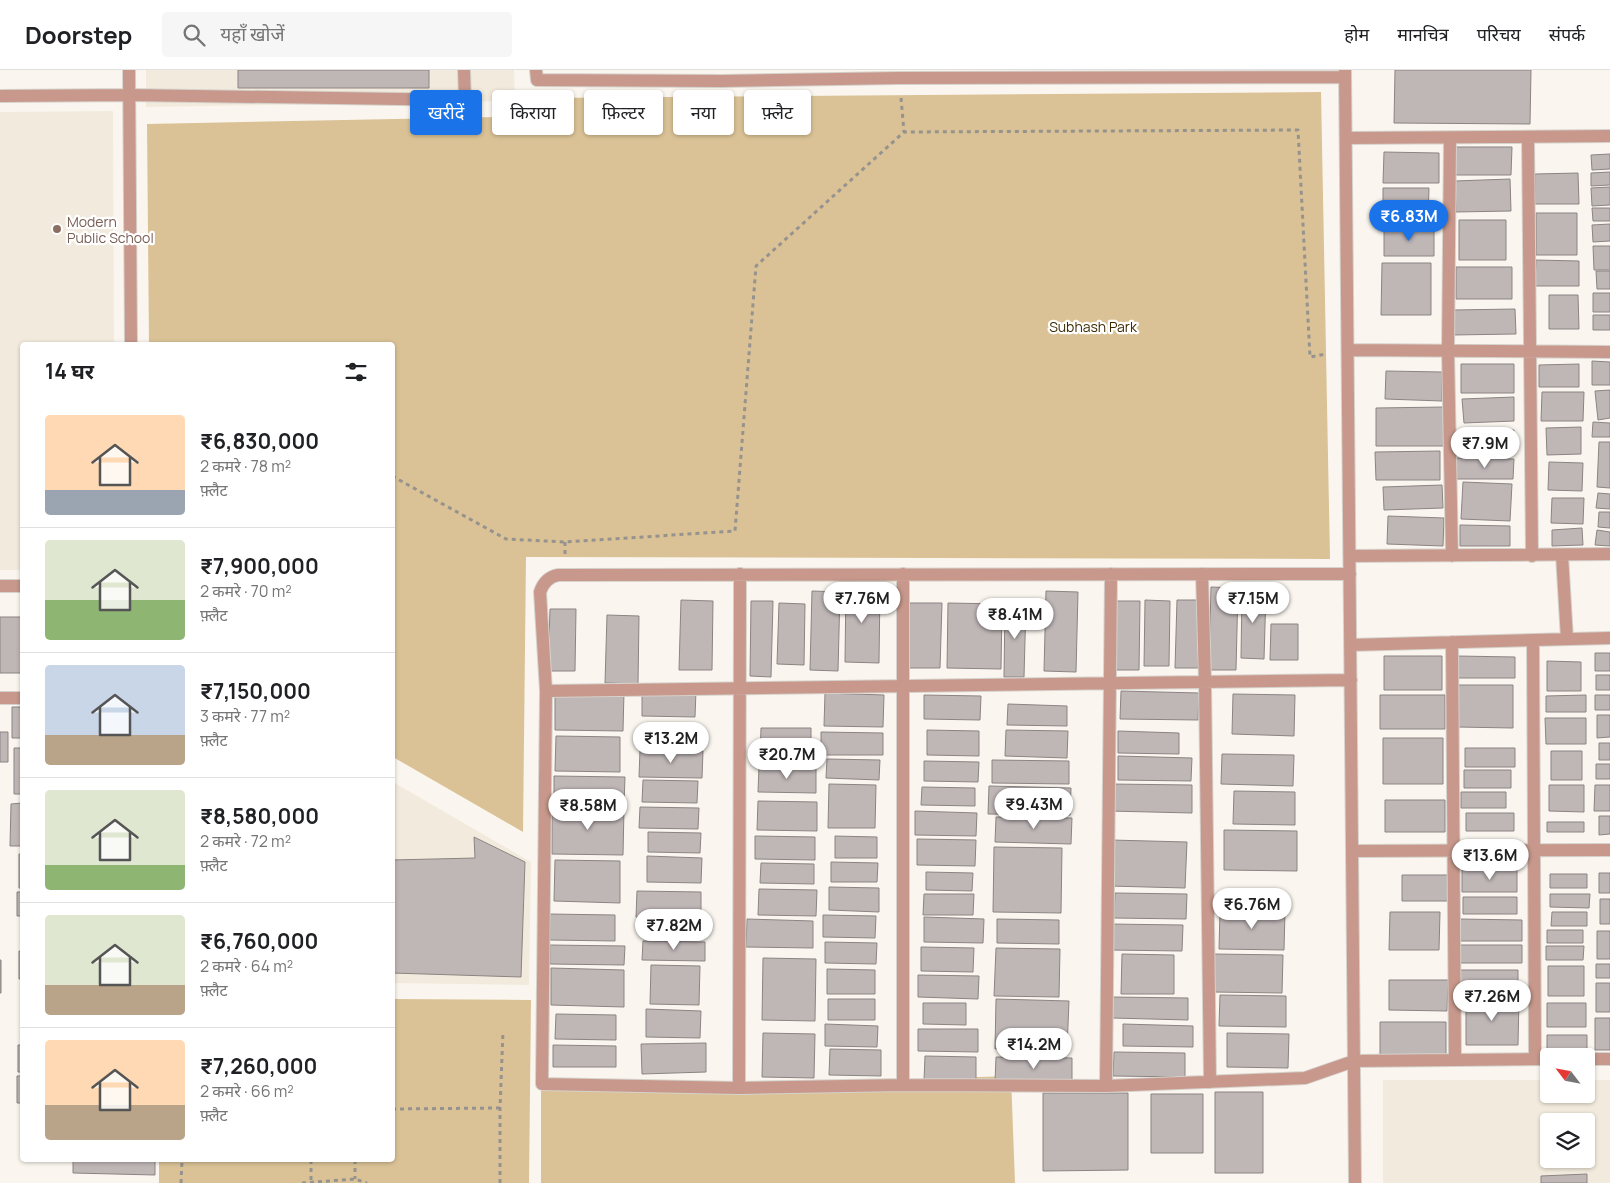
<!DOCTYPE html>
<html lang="hi">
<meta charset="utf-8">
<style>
body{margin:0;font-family:Manrope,"Noto Sans Devanagari",sans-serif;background:#f6f6f6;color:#202124;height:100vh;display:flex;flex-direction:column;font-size:19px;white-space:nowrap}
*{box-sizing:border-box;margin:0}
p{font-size:16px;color:#757577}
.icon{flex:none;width:28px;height:28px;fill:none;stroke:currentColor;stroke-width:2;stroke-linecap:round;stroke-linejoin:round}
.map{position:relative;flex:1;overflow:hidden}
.panel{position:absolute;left:20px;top:272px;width:375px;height:820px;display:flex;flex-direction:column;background:#fff;border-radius:5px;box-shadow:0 1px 4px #0004}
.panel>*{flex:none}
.hud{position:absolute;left:410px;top:20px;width:475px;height:45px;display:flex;gap:10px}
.needle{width:32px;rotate:302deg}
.fabs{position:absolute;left:1540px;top:978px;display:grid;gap:10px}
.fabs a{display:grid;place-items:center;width:55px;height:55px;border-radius:5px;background:#fff;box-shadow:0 1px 4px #0004;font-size:25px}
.price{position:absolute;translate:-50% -42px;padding:0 11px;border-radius:18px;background:#fff;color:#222;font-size:16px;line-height:32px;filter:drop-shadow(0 1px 2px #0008)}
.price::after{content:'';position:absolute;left:50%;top:30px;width:15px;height:11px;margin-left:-8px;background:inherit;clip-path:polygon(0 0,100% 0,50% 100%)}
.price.selected{background:#1a73e8;color:#fff}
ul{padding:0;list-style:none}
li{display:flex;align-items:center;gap:15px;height:125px;padding:0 25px}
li+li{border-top:1px solid #e0e0e0}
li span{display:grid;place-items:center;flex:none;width:140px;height:100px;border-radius:5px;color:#555}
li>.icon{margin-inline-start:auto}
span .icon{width:60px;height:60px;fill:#fffc;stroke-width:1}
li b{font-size:21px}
h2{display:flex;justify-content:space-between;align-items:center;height:60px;padding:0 25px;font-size:21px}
.pill{padding:0 18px;border-radius:5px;background:#fff;box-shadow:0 1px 4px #0004;font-size:18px;line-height:45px}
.pill.selected{background:#1a73e8;color:#fff}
header{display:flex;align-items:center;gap:30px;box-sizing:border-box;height:70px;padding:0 25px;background:#fff;border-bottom:1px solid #e0e0e0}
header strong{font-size:24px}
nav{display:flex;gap:28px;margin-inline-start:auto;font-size:18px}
.search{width:350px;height:45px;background:#f6f6f6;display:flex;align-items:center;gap:12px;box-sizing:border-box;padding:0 18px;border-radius:5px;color:#757577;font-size:19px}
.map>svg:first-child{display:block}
.built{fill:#f2ebdd;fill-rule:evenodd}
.green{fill:#dac296}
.building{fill:#bfb6b6;stroke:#8c8483}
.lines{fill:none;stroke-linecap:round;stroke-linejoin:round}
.lane-casing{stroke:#d6d2cc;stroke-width:14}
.street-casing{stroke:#d6d2cc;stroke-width:14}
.path{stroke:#96938e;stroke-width:3;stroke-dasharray:4 4;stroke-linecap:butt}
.lane{stroke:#c7988b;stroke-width:12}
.street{stroke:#c7988b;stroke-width:12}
.education-dot{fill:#8d6e63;stroke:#fff;stroke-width:2}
.labels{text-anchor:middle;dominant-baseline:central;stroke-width:4.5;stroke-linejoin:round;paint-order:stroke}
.education-label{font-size:14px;fill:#785e54;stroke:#fff;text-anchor:start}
.park-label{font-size:14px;fill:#3d2a00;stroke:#fff}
</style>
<header>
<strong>Doorstep</strong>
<div class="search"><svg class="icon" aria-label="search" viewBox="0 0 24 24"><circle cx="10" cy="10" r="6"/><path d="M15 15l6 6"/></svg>यहाँ खोजें</div>
<nav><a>होम</a><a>मानचित्र</a><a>परिचय</a><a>संपर्क</a></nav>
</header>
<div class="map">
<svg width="1610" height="1113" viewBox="0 0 1610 1113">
<rect width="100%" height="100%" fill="#faf6ef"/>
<path class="built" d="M146 0H514L515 31 146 37Z
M113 41 114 275H22V500H0V42Z
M393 712 531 792 529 915 393 913Z
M1383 1010H1549V1024H1586V1010H1610V1113H1383ZM1549 1051H1586V1089H1549Z"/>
<path class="green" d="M1321 22 1330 489 526 487 523 762 393 687 392 275H149L147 54 549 46 546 28Z
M393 929 531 930 529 1113H159V1090H392Z
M1011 1006 1015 1113H541V1021Z"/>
<path class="building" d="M238 0H429V18H238Z
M1395 0H1531L1530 54 1394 53Z
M1454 77H1512L1511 105H1454Z
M1384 82 1439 83V113H1383Z
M1610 84V99L1592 100 1591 85Z
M1610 102V115L1591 116V103Z
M1578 103 1579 134H1535V104Z
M1510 109 1511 141 1456 142 1455 111Z
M1610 117V135L1592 136 1591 118Z
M1383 118H1429L1428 149H1383Z
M1592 138H1610V151H1593Z
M1536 143H1577V185H1536Z
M1459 150H1506V190H1459Z
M1610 154V171L1593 172 1592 155Z
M1434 157V186H1384V158Z
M1593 176H1610V200H1594Z
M1536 190 1579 191V216H1535Z
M1382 193H1431V245H1381Z
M1456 197H1512V229H1456Z
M1596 201H1610V219H1597Z
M1593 223H1610V242H1593Z
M1549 225H1578L1579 259H1549Z
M1515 239 1516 264 1453 265V240Z
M1593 245H1610V260H1593Z
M1592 291 1610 292V315H1592Z
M1461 294H1514V323H1461Z
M1579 294V317H1539V295Z
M1386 301 1442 302V331L1385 329Z
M1610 320V348L1598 350 1595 321Z
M1542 322H1584L1583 351H1541Z
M1514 327V351L1464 353 1462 329Z
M1444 337V376H1376V338Z
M1593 352 1610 353V367H1592Z
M1581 357V384L1547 385 1546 358Z
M1460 360H1514L1513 384H1459Z
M1599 372H1610V418L1597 417Z
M1440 381V410H1376L1375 382Z
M1456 388 1514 389 1513 409H1456Z
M1549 392 1583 393 1582 421 1548 420Z
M1463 412 1512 414 1510 451 1461 449Z
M1442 415 1443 438 1384 440 1383 417Z
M1598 423 1610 424V439L1596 438Z
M1552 428H1584L1583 454 1551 453Z
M1599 442H1610V458L1598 457Z
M1388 446 1444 448 1443 476 1387 474Z
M1460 455 1510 456V476H1460Z
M1582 458 1583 475 1552 476V460Z
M1597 460 1610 462V476L1595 475Z
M846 515 880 516 879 593 845 592Z
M1211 517 1238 518 1236 600H1209Z
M1242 520 1266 521 1264 589 1241 588Z
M812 521 840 522 838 601 810 600Z
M1046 521 1078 522 1076 602 1044 601Z
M681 530 713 531 712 600H679Z
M1145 530 1170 531 1169 596H1144Z
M1177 530H1199L1198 598H1175Z
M751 531H773L771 607 750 606Z
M1113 531H1140L1139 600H1112Z
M779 533 805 534 804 595 777 594Z
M909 533H942L940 598H908Z
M948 533 1002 534 1001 599 947 598Z
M1005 533H1026L1024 607H1004Z
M550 539H576L575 601H548Z
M607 545 639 546 638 614 605 613Z
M0 547H22V603H0Z
M1271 554H1298V590H1270Z
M1595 583H1610V601H1595Z
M1384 586H1442V620H1384Z
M1457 586 1515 587V608H1457Z
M1547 591 1581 592V621H1547Z
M1596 605H1610V620H1596Z
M1458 615H1513V658L1457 657Z
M642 620 696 621 695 647 642 646Z
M555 621 624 622 623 661 555 660Z
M1121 621 1199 623 1198 650 1120 649Z
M825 623 884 625 883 657 824 656Z
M1233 624 1295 625 1294 666 1232 664Z
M924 625 981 626 980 650 924 649Z
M1380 625H1445V659H1380Z
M1586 625V642H1546V626Z
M1595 625H1610V640H1595Z
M1008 634 1067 636V656L1007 655Z
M12 637H22V668H12Z
M1597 645H1610V667L1597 668Z
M1545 648H1586V674H1546Z
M646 653H693V677L645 676Z
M761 658H811V688L760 687Z
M927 660 979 661V686L927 685Z
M1006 660 1068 661 1067 688 1005 686Z
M1118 661 1179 663V684L1118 683Z
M0 662H8V692H0Z
M821 662 883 663V685H821Z
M556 666 620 667V702L555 701Z
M1383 668H1443V714H1383Z
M1599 673H1610V690H1599Z
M14 678H22V724H14Z
M1465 678H1515V697H1465Z
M640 680 703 681 702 708 639 707Z
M1551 681H1582V710H1551Z
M1222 684 1294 685 1293 716 1221 714Z
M1118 686 1192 688 1191 711 1118 710Z
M827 689 880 690 879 710 826 708Z
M992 690 1069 691V714L992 713Z
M924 691 979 692 978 712 924 711Z
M1596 694H1610V709H1596Z
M759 697 816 698V723L758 722Z
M1464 700H1511V718H1464Z
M554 706 625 707 624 734 554 732Z
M643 710 698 711 697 733 642 732Z
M829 714 876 715 875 758H828Z
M1110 714 1192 715V743L1109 741Z
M1549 715H1584V742L1549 741Z
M1595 715H1610V741H1594Z
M989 716 1071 718 1070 745 988 744Z
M922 717 975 718V736L921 735Z
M1234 721 1295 722V755L1233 754Z
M1461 722H1506V738H1461Z
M1385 730H1445V762H1385Z
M758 731 817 732V761L757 760Z
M22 733V776H10L11 734Z
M640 737 699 738 698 759 639 758Z
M552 738 624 739 623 785 552 784Z
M915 741 977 743 976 766 915 765Z
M1466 743H1514V761H1466Z
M1599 746H1610V764L1599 765Z
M996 747 1072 748 1071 774 995 772Z
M1547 752H1584V762H1547Z
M1224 760 1297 761V801L1224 800Z
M648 762 701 763 700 783 648 782Z
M755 766 815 767V790L755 789Z
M835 766 877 767V788H835Z
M474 767 525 792 521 907 392 903V790L475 788Z
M917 769 976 770 975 796 917 795Z
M1111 770 1187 772 1185 818 1109 816Z
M994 777 1062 778 1061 843 993 842Z
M19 784H22V818H19Z
M647 786 702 788 701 813 647 812Z
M555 790 620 791V833L554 831Z
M831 792 878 793 877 812H831Z
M761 793 814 794V814L760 813Z
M1462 800H1517V822H1462Z
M926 802 973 803 972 821 926 820Z
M1599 803H1610V823H1599Z
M1550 804H1587V818H1550Z
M1402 805H1451V831H1402Z
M829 817 879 818V842L829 840Z
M759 819 817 820 816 846 758 845Z
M637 821 701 822V848L636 847Z
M17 822H22V846H17Z
M1115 823 1187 824 1186 849 1114 848Z
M924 824H974L973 845H923Z
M1550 824H1590L1589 838 1550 837Z
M1463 827H1517V844H1463Z
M1600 829H1610V854H1600Z
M1220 840 1285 841 1284 880 1219 879Z
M1390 842H1440L1439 880H1389Z
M1552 842H1587V856H1551Z
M550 844 615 845V871L550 870Z
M823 845 876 846 875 868 823 867Z
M924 847 984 849 983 873 924 872Z
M747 849 813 851V878L746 877Z
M997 849 1059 850V874L997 873Z
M1460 849 1522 850V871H1460Z
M21 851H22V875H21Z
M658 851 698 852V867L658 866Z
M1109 854 1183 855 1182 881 1109 880Z
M1547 860H1583V873H1547Z
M1597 861H1610V889H1597Z
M643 871 705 872V891L642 890Z
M825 872 877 873 876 894 825 893Z
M550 875 625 876 624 895 550 894Z
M1459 875H1522V893H1460Z
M1546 876H1584L1583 890H1546Z
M921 877 974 878 973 902 921 901Z
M996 878 1060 879 1059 927 994 926Z
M19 881H22V909H19Z
M1122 884 1174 885V924H1121Z
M1214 884 1283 885 1282 923 1213 922Z
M763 888 816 889 815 951 762 950Z
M0 890H1V923H0Z
M1596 894H1610V908H1596Z
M651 895 700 896 699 935 650 934Z
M1548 896H1584V926H1548Z
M551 898 624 900V937L551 935Z
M827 899 875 900V924H827Z
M1457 900H1518V922H1456Z
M918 905 979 906 978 929 918 927Z
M1389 910H1448L1447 941 1389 940Z
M1596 913H1610V942H1596Z
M1220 925 1286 926V957L1219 956Z
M1112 927 1188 928V950L1112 948Z
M1466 928 1519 929 1518 975H1466Z
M828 929H875V950H828Z
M996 929 1069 931 1067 980 995 979Z
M923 933H966V955L923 954Z
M1547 933H1586V957H1547Z
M646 939 701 941 700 968 646 967Z
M556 944 616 945V970L555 969Z
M1595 948H1610V980H1595Z
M1380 952H1446V986H1380Z
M825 954 878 956 877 977 825 976Z
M1123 954 1193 956V977L1123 976Z
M918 959H978V982L918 981Z
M763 963 815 964 814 1008 762 1007Z
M1227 963 1289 964 1288 998 1227 997Z
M1547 965H1587V983L1547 982Z
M706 973V1002L642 1004 641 974Z
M18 975H22V1002H18Z
M553 975 616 976V997H553Z
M830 979 881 980V1006L829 1005Z
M1114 982 1185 983V1007L1113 1006Z
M925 986 976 987V1011L924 1010Z
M996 987 1072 988V1013L995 1011Z
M17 1006H22V1033H17Z
M1215 1022H1263V1103H1215Z
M1043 1023H1128V1100L1043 1101Z
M1151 1024H1203V1083H1151Z
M73 1090H155V1105L73 1103Z
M1587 1104V1113H1541V1106Z"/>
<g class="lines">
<defs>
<path id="lane" d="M129 25 465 30 464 0"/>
<path id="street" d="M129 0 131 275
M536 0 537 10 722 11 899 8 1345 7
M1345 0 1355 1113
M0 26 129 25
M1528 67 1532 486
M1346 68 1610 66
M1450 68 1448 281 1452 486
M1348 280 1610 282
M1562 485 1567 569
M1350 486 1610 484
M903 504V1015
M1202 504 1205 612 1210 1012
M1350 504 558 505C548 507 543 513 540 522L546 621 542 1014 739 1018 903 1015 1106 1016 1305 1008 1354 991 1549 989
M0 516H22
M1533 570 1535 989
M1452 572 1455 990
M1350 575 1610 568
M546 621 1351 610
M0 628H22
M1352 781 1610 780
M1586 989H1610
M1106 1016 1111 504
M739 1018 740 504"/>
</defs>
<use href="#lane" class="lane-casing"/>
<use href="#street" class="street-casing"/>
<path class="path" d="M901 28 904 62
M392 406 506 469 565 472 735 461 756 196 904 62 1298 60 1310 287 1326 284
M565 472V485
M392 1039 500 1038
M311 1090V1112
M355 1090V1109
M181 1113 182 1090
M302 1113 355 1109 367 1113
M500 1113V1038L503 961"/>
<use href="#lane" class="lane"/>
<use href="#street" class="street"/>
</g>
<circle class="education-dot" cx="57" cy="159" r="5"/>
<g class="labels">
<g class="education-label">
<text x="67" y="151">Modern<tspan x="67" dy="16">Public School</tspan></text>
</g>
<g class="park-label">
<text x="1093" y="256">Subhash Park</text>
</g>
</g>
</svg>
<div class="fabs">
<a><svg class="needle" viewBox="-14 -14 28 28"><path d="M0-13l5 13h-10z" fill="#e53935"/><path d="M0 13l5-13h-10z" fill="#757577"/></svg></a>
<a><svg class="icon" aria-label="layers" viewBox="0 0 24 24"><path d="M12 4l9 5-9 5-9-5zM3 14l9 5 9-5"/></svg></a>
</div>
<b class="price selected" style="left:1409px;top:172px">₹6.83M</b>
<b class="price" style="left:1485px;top:399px">₹7.9M</b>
<b class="price" style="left:862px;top:554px">₹7.76M</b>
<b class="price" style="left:1253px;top:554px">₹7.15M</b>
<b class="price" style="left:1015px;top:570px">₹8.41M</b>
<b class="price" style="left:671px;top:694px">₹13.2M</b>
<b class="price" style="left:787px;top:710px">₹20.7M</b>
<b class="price" style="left:1034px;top:760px">₹9.43M</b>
<b class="price" style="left:588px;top:761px">₹8.58M</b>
<b class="price" style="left:1490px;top:811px">₹13.6M</b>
<b class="price" style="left:1252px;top:860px">₹6.76M</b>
<b class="price" style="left:674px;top:881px">₹7.82M</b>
<b class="price" style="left:1492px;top:952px">₹7.26M</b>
<b class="price" style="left:1034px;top:1000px">₹14.2M</b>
<div class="hud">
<a class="pill selected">खरीदें</a>
<a class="pill">किराया</a>
<a class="pill">फ़िल्टर</a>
<a class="pill">नया</a>
<a class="pill">फ़्लैट</a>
</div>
<section class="panel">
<h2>14 घर<svg class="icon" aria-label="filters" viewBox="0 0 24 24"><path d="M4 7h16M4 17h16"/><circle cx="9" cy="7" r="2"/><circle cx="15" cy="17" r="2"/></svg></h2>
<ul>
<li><span style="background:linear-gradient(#ffd9b3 75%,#9aa5b1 0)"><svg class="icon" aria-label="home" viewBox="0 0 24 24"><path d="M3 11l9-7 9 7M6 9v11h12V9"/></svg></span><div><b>₹6,830,000</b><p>2 कमरे · 78 m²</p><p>फ़्लैट</p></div></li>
<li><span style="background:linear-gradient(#dfe7d0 60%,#8fb573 0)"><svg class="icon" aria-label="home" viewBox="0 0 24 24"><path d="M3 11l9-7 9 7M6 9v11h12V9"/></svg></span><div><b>₹7,900,000</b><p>2 कमरे · 70 m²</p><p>फ़्लैट</p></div></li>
<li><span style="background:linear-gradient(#c9d6e8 70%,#b9a48a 0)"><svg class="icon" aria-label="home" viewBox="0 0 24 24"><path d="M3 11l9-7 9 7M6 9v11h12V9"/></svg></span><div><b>₹7,150,000</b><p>3 कमरे · 77 m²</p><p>फ़्लैट</p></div></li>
<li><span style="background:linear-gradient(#dfe7d0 75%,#8fb573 0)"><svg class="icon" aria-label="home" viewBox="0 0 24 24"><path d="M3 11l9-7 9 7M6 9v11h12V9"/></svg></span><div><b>₹8,580,000</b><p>2 कमरे · 72 m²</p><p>फ़्लैट</p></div></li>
<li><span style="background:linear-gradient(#dfe7d0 70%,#b9a48a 0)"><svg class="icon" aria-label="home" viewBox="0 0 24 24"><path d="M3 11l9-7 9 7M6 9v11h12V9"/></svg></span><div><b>₹6,760,000</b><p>2 कमरे · 64 m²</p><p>फ़्लैट</p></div></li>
<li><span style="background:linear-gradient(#ffd9b3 65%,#b9a48a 0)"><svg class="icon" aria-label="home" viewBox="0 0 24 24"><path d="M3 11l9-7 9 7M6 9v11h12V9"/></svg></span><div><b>₹7,260,000</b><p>2 कमरे · 66 m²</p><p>फ़्लैट</p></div></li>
</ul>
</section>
</div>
